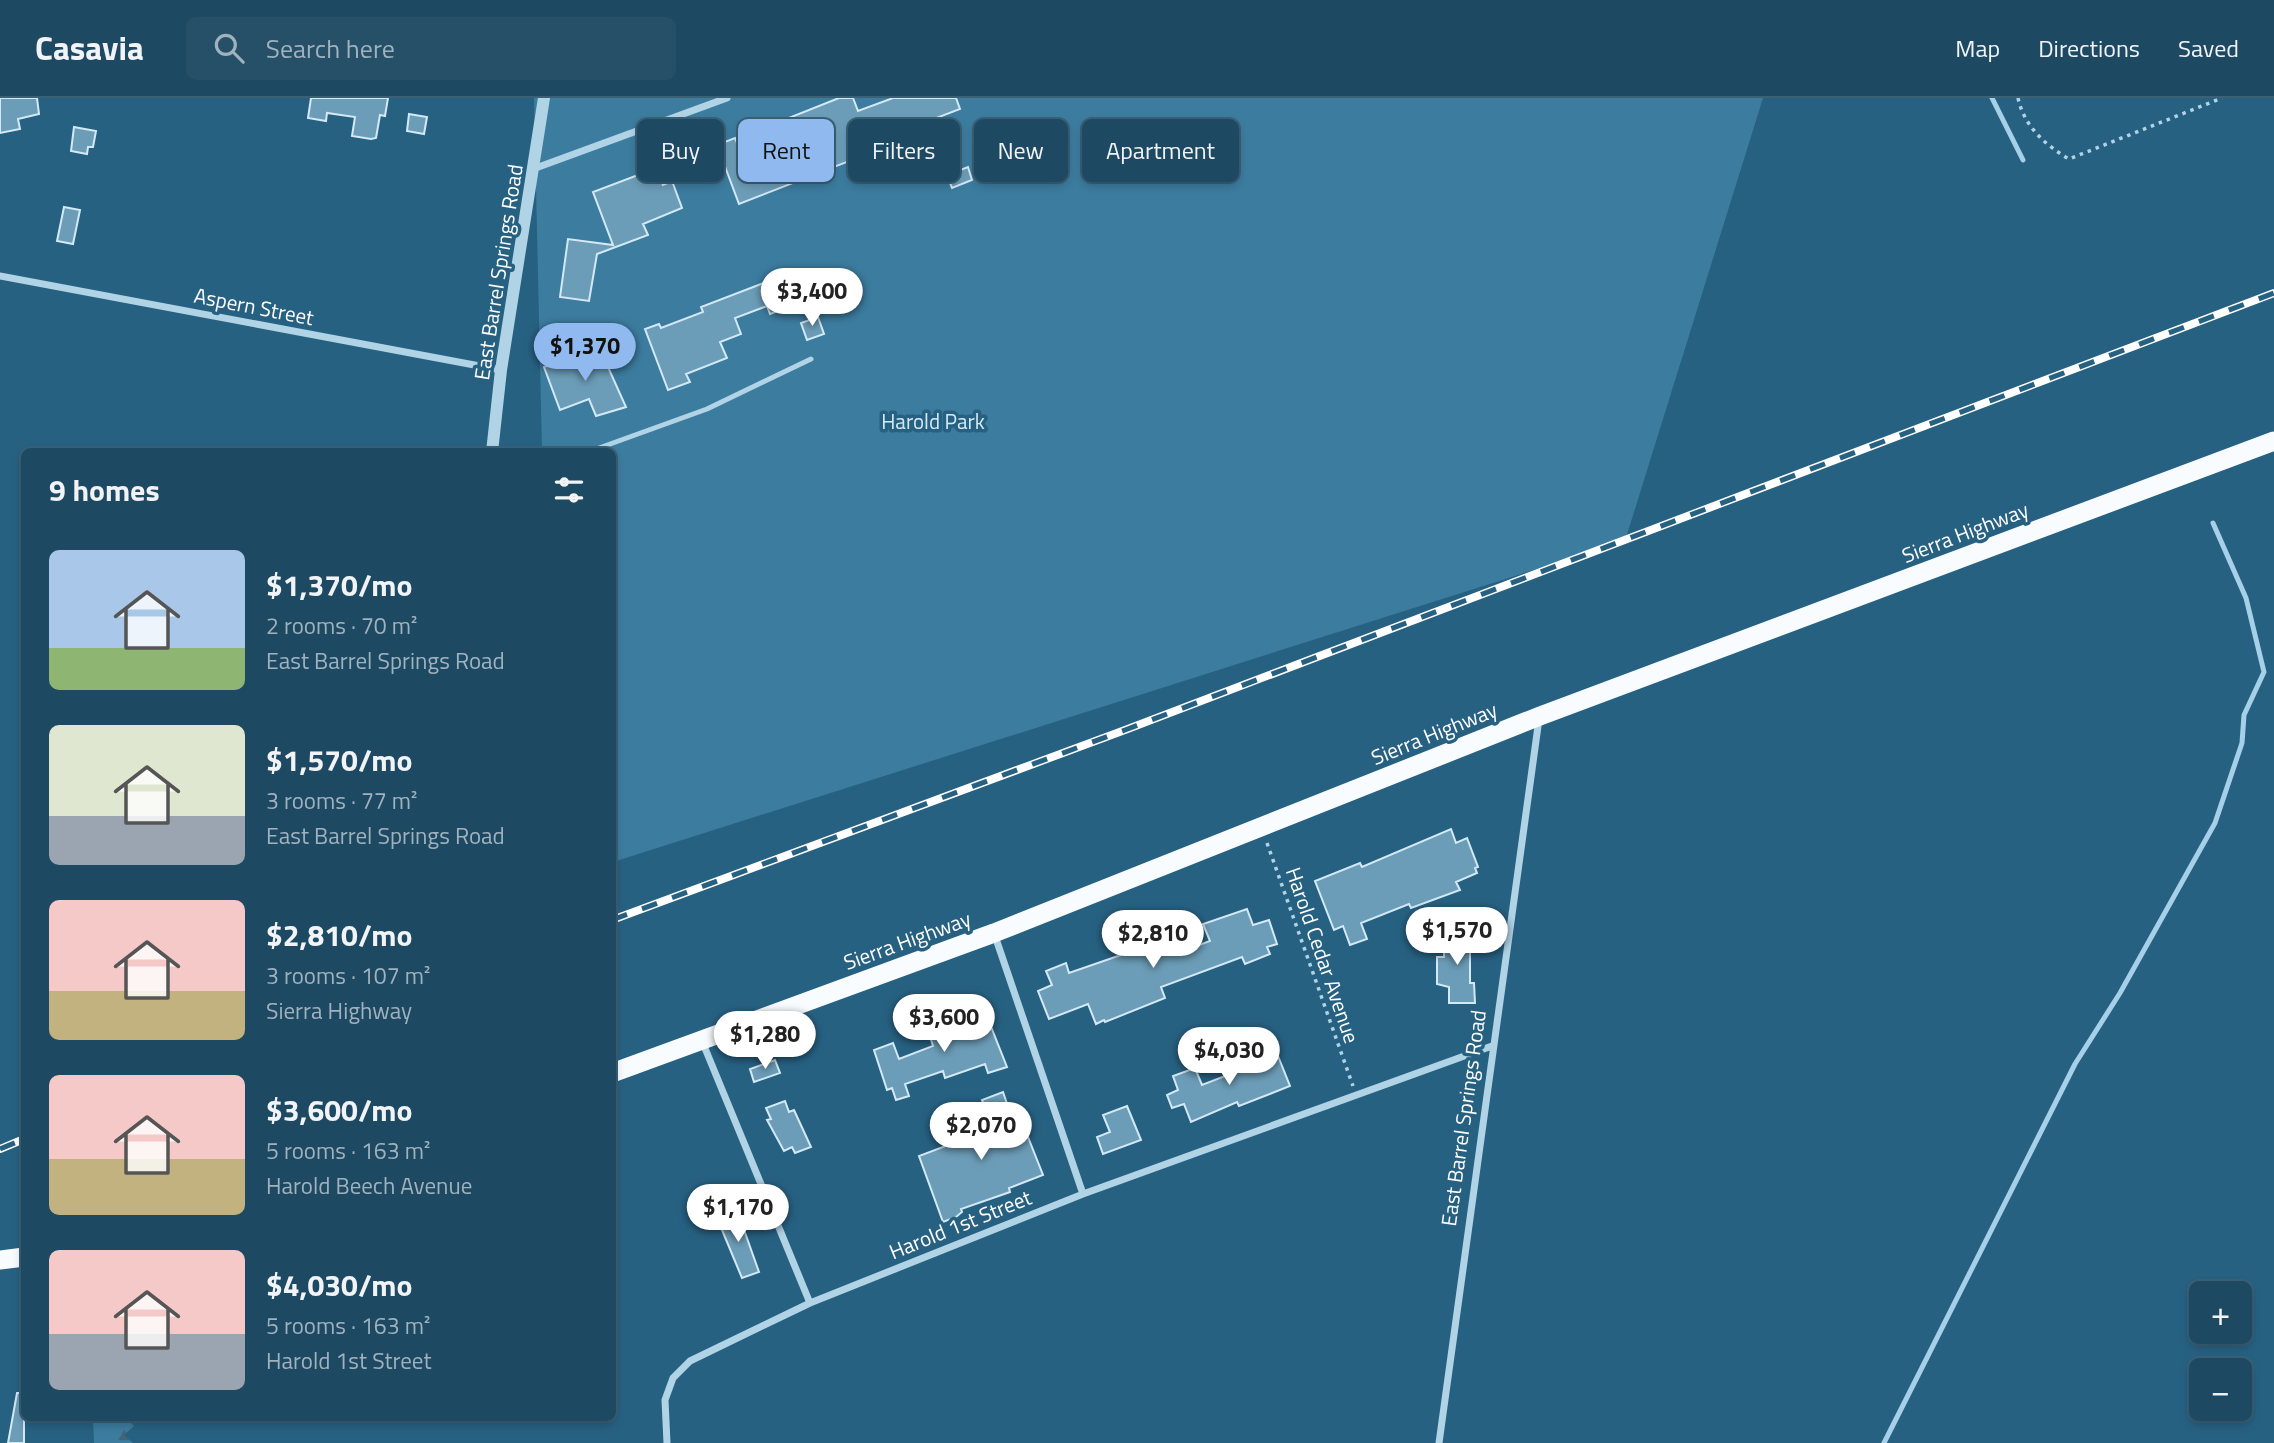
<!DOCTYPE html>
<meta charset="utf-8">
<style>
body{margin:0;font-family:"Titillium Web",sans-serif;background:#255068;color:#f1f3f6;height:100vh;display:flex;flex-direction:column;font-size:26px;white-space:nowrap}
*{box-sizing:border-box;margin:0}
p{font-size:23px;color:#a0b2be}
.icon{flex:none;width:38px;height:38px;fill:none;stroke:currentColor;stroke-width:2;stroke-linecap:round;stroke-linejoin:round}
.map{position:relative;flex:1;overflow:hidden}
.details{position:absolute;left:21px;top:350px;width:595px;height:973px;display:flex;flex-direction:column;background:#1d4962;border-radius:10px;box-shadow:0 4px 10px #0003,0 0 0 2px #3b6177}
.details>*{flex:none}
.top-card{position:absolute;left:637px;top:21px;width:665px;height:63px;display:flex;gap:14px}
.controls{position:absolute;left:2189px;top:1183px;display:grid;gap:14px}
.controls a{display:grid;place-items:center;width:63px;height:63px;border-radius:10px;background:#1d4962;box-shadow:0 4px 10px #0003,0 0 0 2px #3b6177;font-size:35px}
.price{position:absolute;translate:-50% -60px;padding:0 16px;border-radius:24px;background:#fff;color:#222;font-size:23px;line-height:46px;filter:drop-shadow(0 2px 4px #0008)}
.price::after{content:'';position:absolute;left:50%;top:42px;width:21px;height:16px;margin-left:-10px;background:inherit;clip-path:polygon(0 0,100% 0,50% 100%)}
.price.active{background:#90b9f0;color:#111}
ul{padding:0;list-style:none}
li{display:flex;align-items:center;gap:21px;height:175px;padding:0 28px}
li span{display:grid;place-items:center;flex:none;width:196px;height:140px;border-radius:10px;color:#555}
li>.icon{margin-inline-start:auto}
span .icon{width:84px;height:84px;fill:#fffc;stroke-width:1}
li b{font-size:30px}
h2{display:flex;justify-content:space-between;align-items:center;height:84px;padding:0 28px;font-size:30px}
.chip{padding:0 24px;border-radius:10px;background:#1d4962;box-shadow:0 4px 10px #0003,0 0 0 2px #3b6177;font-size:24px;line-height:63px}
.chip.active{background:#90b9f0;color:#111}
header{display:flex;align-items:center;gap:42px;box-sizing:border-box;height:98px;padding:0 35px;background:#1d4962;border-bottom:2px solid #3b6177}
header strong{font-size:33px}
nav{display:flex;gap:38px;margin-inline-start:auto;font-size:24px}
.search{width:490px;height:63px;background:#255068;display:flex;align-items:center;gap:18px;box-sizing:border-box;padding:0 24px;border-radius:10px;color:#a0b2be;font-size:26px}
.map>svg:first-child{display:block}
.forest{fill:url(#forest-firs)}
.green{fill:#3c7c9f}
.lines{fill:none;stroke-linecap:round;stroke-linejoin:round}
.stream{stroke:#a5d0e7;stroke-width:5}
.building{fill:#6c9db8;stroke:#d3e9f5;stroke-width:2}
.path{stroke:#b0d3e6;stroke-width:3.5;stroke-dasharray:3.5 5;stroke-linecap:butt}
.service{stroke:#b0d3e6;stroke-width:5}
.minor{stroke:#b0d3e6;stroke-width:7}
.tertiary{stroke:#b0d3e6;stroke-width:12}
.trunk{stroke:#f8fcfe;stroke-width:19}
.rail-casing{stroke:#fff;stroke-width:8}
.rail{stroke:#276182;stroke-width:5;stroke-dasharray:16;stroke-linecap:butt}
.labels{text-anchor:middle;dominant-baseline:central;stroke-width:7;stroke-linejoin:round;paint-order:stroke}
.street-label{font-size:21px;fill:#fff;stroke:#276182}
.park-label{font-size:21px;fill:#d3e9f5;stroke:#276182}
</style>
<header>
<strong>Casavia</strong>
<div class="search"><svg class="icon" aria-label="search" viewBox="0 0 24 24"><circle cx="10" cy="10" r="6"/><path d="M15 15l6 6"/></svg>Search here</div>
<nav><a>Map</a><a>Directions</a><a>Saved</a></nav>
</header>
<div class="map">
<svg width="2274" height="1345" viewBox="0 0 2274 1345">
<defs>
<pattern id="forest-firs" width="22" height="20" patternUnits="userSpaceOnUse" patternTransform="scale(1.75)"><rect width="22" height="20" fill="#3c7c9f"/><path d="M5 1l3.5 6h-7zM16 11l3.5 6h-7z" fill="#446476"/></pattern>
</defs>
<rect width="100%" height="100%" fill="#276182"/>
<path class="forest" d="M93 1320H126L134 1328 124 1337 133 1345H94Z"/>
<path class="green" d="M534 0H1763L1625 443 613 764 612 354 542 353Z"/>
<g class="lines">
<path class="stream" d="M1992 0 2023 62
M1884 1345 2075 966 2120 895 2215 725 2242 645 2244 617 2264 574 2246 500 2213 425"/>
</g>
<path class="building" d="M0 0H37L39 16 18 21 20 31 0 35Z
M311 0H388L385 18 380 17 376 40 371 41 352 38 355 19 327 15 326 23 308 20Z
M839 0H853L858 13 893 0H956L960 11 918 27 921 35 906 41 901 27 874 37 879 48 875 53 739 106 717 47 735 40 742 57 770 46 777 43 771 27Z
M409 16 427 19 424 36 407 33Z
M74 29 96 33 93 49H88L87 56 71 53Z
M968 69 972 82 952 90 947 77Z
M651 72 655 83 660 81 663 87 672 83 682 110 643 126 648 137 597 156 589 203 560 199 568 141 613 147 593 94Z
M64 109 80 112 73 146 57 143Z
M795 173 804 195 796 198 799 205 770 216 767 208 735 220 741 236 720 244 727 260 686 276 690 284 668 292 645 231 659 226 661 230 703 214 701 209Z
M818 219 824 236 807 242 801 225Z
M599 249 626 309 596 318 589 301 560 312 544 269Z
M1451 731 1456 745 1467 740 1478 769 1475 770 1477 775 1456 784 1460 792 1411 810 1409 806 1361 825 1367 841 1350 847 1343 828 1334 832 1315 783 1360 765 1362 769Z
M1247 811 1253 827 1269 822 1277 846 1267 849 1270 856 1245 866 1242 859 1161 889 1165 900 1105 924 1104 922 1096 926 1088 906 1049 921 1038 893 1052 887 1046 873 1066 865 1069 875 1170 840 1176 856 1210 843 1203 826Z
M1444 833H1470V885H1474L1475 905H1449V889L1437 886V859H1444Z
M984 911 1007 969 988 975 985 966 945 980 943 973 905 986 909 998 896 1002 892 990 887 992 874 952 893 945 899 961 933 948 928 932Z
M1276 953 1290 988 1239 1008 1237 1004 1191 1024 1184 1006 1172 1010 1167 997 1178 992 1173 978 1195 970 1202 987 1233 975 1231 969Z
M775 962 780 975 754 984 750 971Z
M1003 994 1016 1032 1024 1029 1043 1077 1009 1090 1010 1094 961 1111 962 1114 956 1119 943 1124 919 1058 959 1043 957 1036 990 1024 982 1002Z
M785 1003 789 1014 794 1012 811 1049 795 1055 792 1049 784 1053 767 1022 771 1021 766 1010Z
M1127 1008 1141 1042 1103 1056 1097 1039 1110 1034 1103 1017Z
M737 1112 759 1174 742 1180 717 1120Z
M17 1295H24V1345H8Z"/>
<g class="lines">
<path class="path" d="M2018 0C2024 28 2045 47 2069 61L2222 0
M1267 745 1353 988"/>
<path class="service" d="M588 354 707 311 811 261"/>
<path class="minor" d="M533 71 727 0
M0 178 501 272
M994 835 1083 1096
M702 943 810 1205
M667 1345 665 1302 673 1280 690 1263 810 1205 1083 1096 1492 948
M1439 1345 1539 621"/>
<path class="tertiary" d="M492 354 501 272 544 0"/>
<path class="trunk" d="M612 975 994 835 1540 618 2274 343
M0 1162 24 1159"/>
<defs>
<path id="rail" d="M612 822 1125 632 2274 195
M0 1051 24 1041"/>
</defs>
<use href="#rail" class="rail-casing"/>
<use href="#rail" class="rail"/>
</g>
<g class="labels">
<g class="street-label">
<text transform="translate(498 174) rotate(-81)">East Barrel Springs Road</text>
<text transform="translate(254 208) rotate(11)">Aspern Street</text>
<text transform="translate(1965 434) rotate(-21)">Sierra Highway</text>
<text transform="translate(1434 635) rotate(-22)">Sierra Highway</text>
<text transform="translate(907 842) rotate(-20)">Sierra Highway</text>
<text transform="translate(1323 857) rotate(71)">Harold Cedar Avenue</text>
<text transform="translate(1463 1020) rotate(-82)">East Barrel Springs Road</text>
<text transform="translate(960 1126) rotate(-22)">Harold 1st Street</text>
</g>
<g class="park-label">
<text x="933" y="323">Harold Park</text>
</g>
</g>
</svg>
<div class="controls">
<a>+</a>
<a>−</a>
</div>
<b class="price" style="left:812px;top:230px">$3,400</b>
<b class="price active" style="left:585px;top:285px">$1,370</b>
<b class="price" style="left:1457px;top:869px">$1,570</b>
<b class="price" style="left:1153px;top:872px">$2,810</b>
<b class="price" style="left:944px;top:956px">$3,600</b>
<b class="price" style="left:765px;top:973px">$1,280</b>
<b class="price" style="left:1229px;top:989px">$4,030</b>
<b class="price" style="left:981px;top:1064px">$2,070</b>
<b class="price" style="left:738px;top:1146px">$1,170</b>
<div class="top-card">
<a class="chip">Buy</a>
<a class="chip active">Rent</a>
<a class="chip">Filters</a>
<a class="chip">New</a>
<a class="chip">Apartment</a>
</div>
<section class="details">
<h2>9 homes<svg class="icon" aria-label="filters" viewBox="0 0 24 24"><path d="M4 7h16M4 17h16"/><circle cx="9" cy="7" r="2"/><circle cx="15" cy="17" r="2"/></svg></h2>
<ul>
<li><span style="background:linear-gradient(#a9c7e8 70%,#8fb573 0)"><svg class="icon" aria-label="home" viewBox="0 0 24 24"><path d="M3 11l9-7 9 7M6 9v11h12V9"/></svg></span><div><b>$1,370/mo</b><p>2 rooms · 70 m²</p><p>East Barrel Springs Road</p></div></li>
<li><span style="background:linear-gradient(#dfe7d0 65%,#9aa5b1 0)"><svg class="icon" aria-label="home" viewBox="0 0 24 24"><path d="M3 11l9-7 9 7M6 9v11h12V9"/></svg></span><div><b>$1,570/mo</b><p>3 rooms · 77 m²</p><p>East Barrel Springs Road</p></div></li>
<li><span style="background:linear-gradient(#f6c9c9 65%,#c2b280 0)"><svg class="icon" aria-label="home" viewBox="0 0 24 24"><path d="M3 11l9-7 9 7M6 9v11h12V9"/></svg></span><div><b>$2,810/mo</b><p>3 rooms · 107 m²</p><p>Sierra Highway</p></div></li>
<li><span style="background:linear-gradient(#f6c9c9 60%,#c2b280 0)"><svg class="icon" aria-label="home" viewBox="0 0 24 24"><path d="M3 11l9-7 9 7M6 9v11h12V9"/></svg></span><div><b>$3,600/mo</b><p>5 rooms · 163 m²</p><p>Harold Beech Avenue</p></div></li>
<li><span style="background:linear-gradient(#f6c9c9 60%,#9aa5b1 0)"><svg class="icon" aria-label="home" viewBox="0 0 24 24"><path d="M3 11l9-7 9 7M6 9v11h12V9"/></svg></span><div><b>$4,030/mo</b><p>5 rooms · 163 m²</p><p>Harold 1st Street</p></div></li>
</ul>
</section>
</div>
